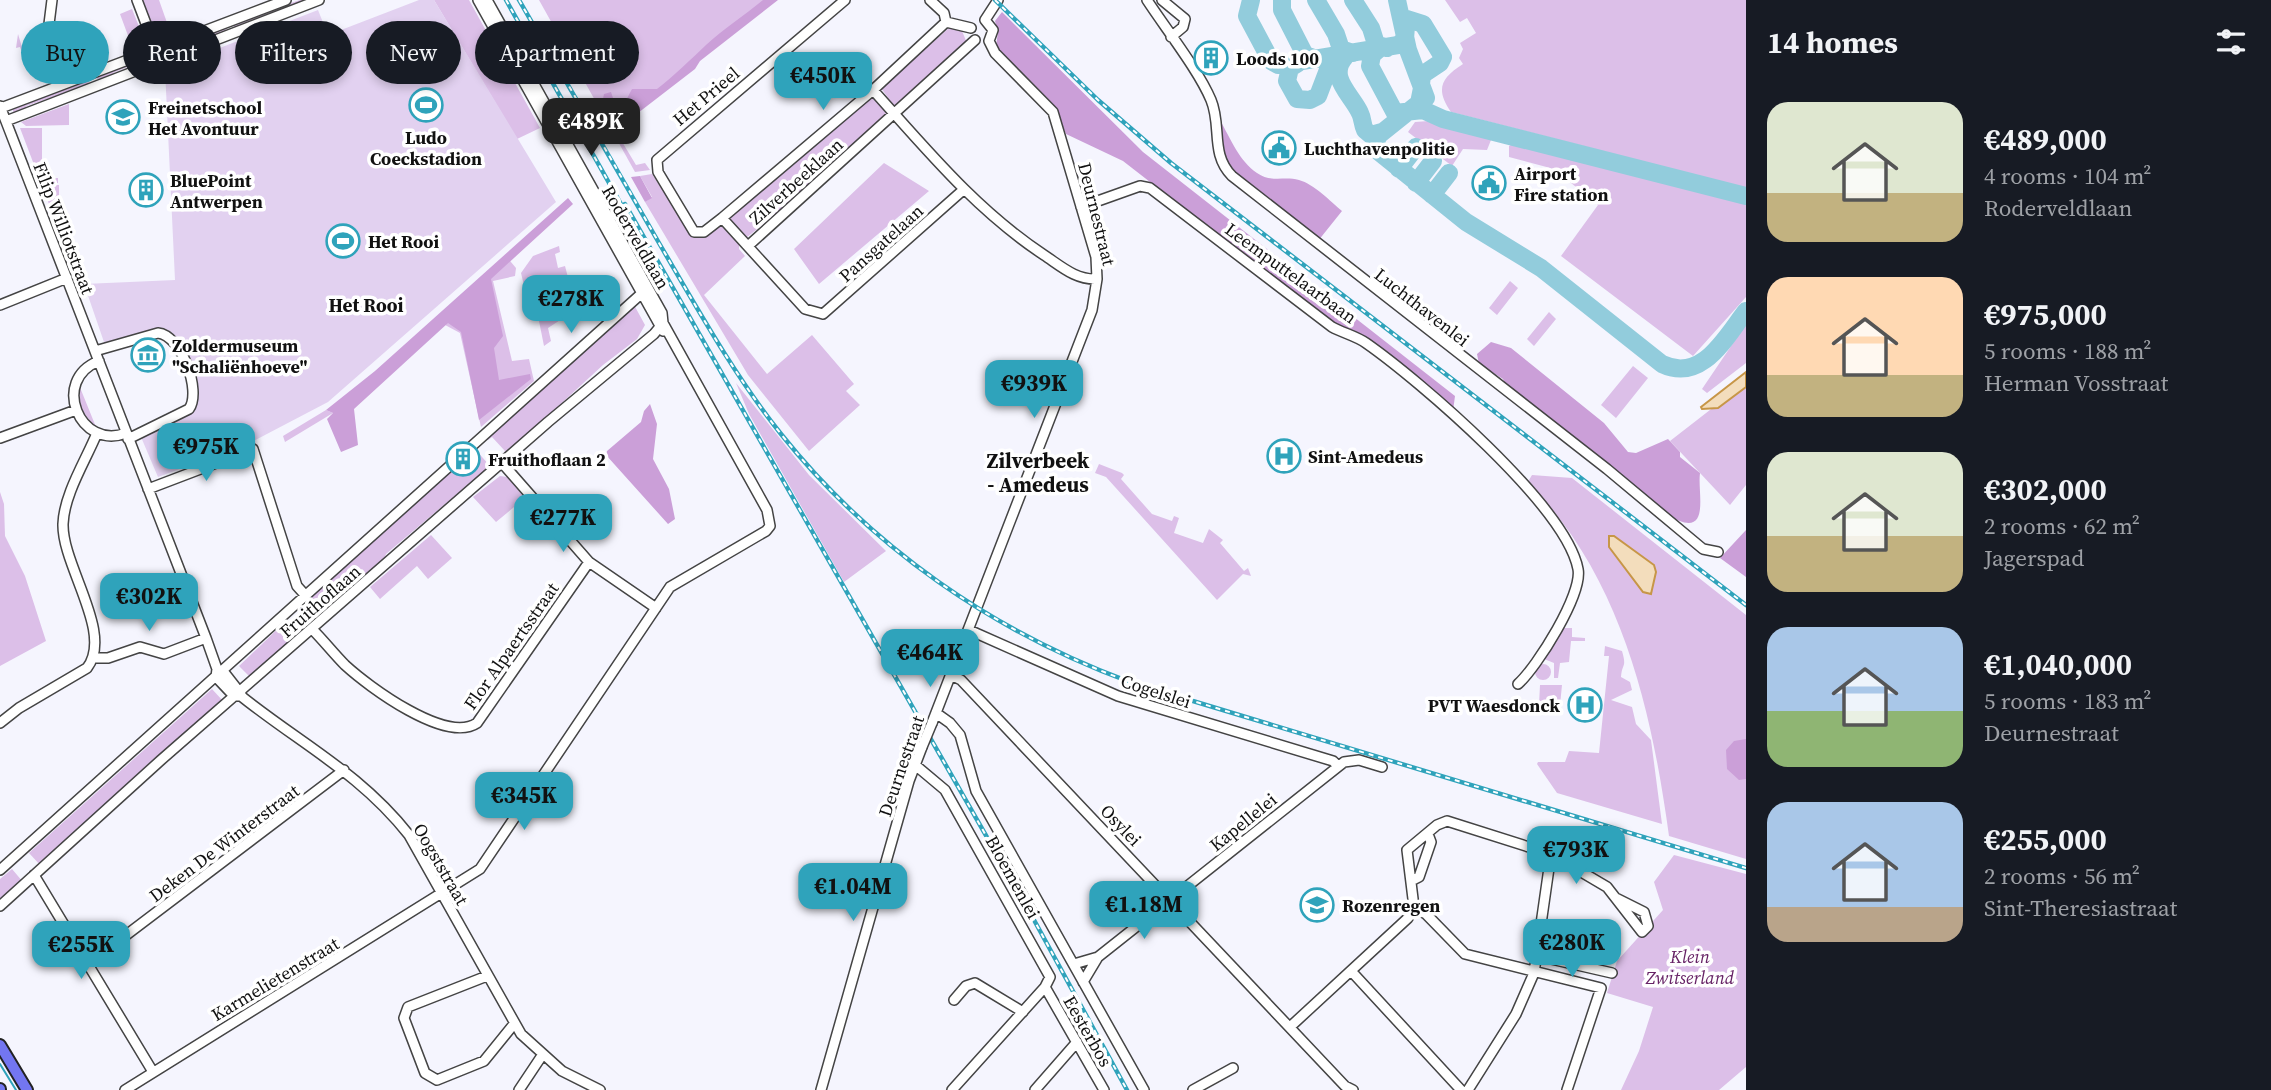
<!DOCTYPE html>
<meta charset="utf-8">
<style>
body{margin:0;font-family:"Source Serif 4",serif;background:#20242c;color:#f1f3f6;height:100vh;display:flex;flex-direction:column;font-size:26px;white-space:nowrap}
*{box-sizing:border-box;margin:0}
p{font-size:23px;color:#9ea1a6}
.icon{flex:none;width:38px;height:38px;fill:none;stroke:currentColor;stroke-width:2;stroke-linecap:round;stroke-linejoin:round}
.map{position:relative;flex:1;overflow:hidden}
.details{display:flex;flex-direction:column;background:#171b24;width:525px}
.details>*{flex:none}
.top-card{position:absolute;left:21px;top:21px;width:665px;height:63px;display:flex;gap:14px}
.price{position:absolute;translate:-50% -60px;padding:0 16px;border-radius:14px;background:#2fa3bb;color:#111;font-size:23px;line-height:46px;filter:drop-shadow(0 2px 4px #0008)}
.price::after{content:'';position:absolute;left:50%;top:42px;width:21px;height:16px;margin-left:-10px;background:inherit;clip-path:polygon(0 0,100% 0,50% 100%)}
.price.on{background:#222;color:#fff}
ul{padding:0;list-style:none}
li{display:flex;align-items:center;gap:21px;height:175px;padding:0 21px}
li span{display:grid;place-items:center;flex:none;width:196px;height:140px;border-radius:21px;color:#555}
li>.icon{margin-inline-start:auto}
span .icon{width:84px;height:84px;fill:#fffc;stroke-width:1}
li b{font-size:30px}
h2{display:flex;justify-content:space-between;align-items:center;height:84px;padding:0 21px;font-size:30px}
.tag{padding:0 24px;border-radius:32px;background:#171b24;box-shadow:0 4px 10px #0003;font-size:24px;line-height:63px}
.tag.on{background:#2fa3bb;color:#111}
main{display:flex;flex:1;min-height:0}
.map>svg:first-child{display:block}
.green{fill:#dcbfe8}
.forest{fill:#cb9fd8}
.pitch{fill:#e2d1f0}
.water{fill:#f3ddbc;stroke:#c79647;stroke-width:2}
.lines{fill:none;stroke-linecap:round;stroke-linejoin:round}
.taxiway{stroke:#92ccdc;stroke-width:18}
.minor-casing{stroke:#444;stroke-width:12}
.major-casing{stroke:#222;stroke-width:14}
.minor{stroke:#fff;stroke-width:9}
.major{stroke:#7376f1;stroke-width:10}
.tram{stroke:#2fa3bb;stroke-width:2}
.rail-casing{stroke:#2fa3bb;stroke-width:4.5}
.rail{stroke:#fff;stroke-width:2;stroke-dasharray:5;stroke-linecap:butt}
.minor-bridge-casing{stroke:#444;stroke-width:12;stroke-linecap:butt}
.minor-bridge{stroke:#fff;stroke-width:9}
.labels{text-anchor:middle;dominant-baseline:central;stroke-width:7;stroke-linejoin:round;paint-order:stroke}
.poi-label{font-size:18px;font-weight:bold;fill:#111;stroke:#fff;text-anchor:start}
.street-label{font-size:18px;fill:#111;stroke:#fff}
.park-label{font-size:18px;font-style:italic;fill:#672366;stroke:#fff}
.neighbourhood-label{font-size:19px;font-weight:bold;fill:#111;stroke:#fff}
.quarter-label{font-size:21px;font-weight:bold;fill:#111;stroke:#fff}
</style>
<main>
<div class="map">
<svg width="1746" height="1090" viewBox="0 0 1746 1090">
<rect width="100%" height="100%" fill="#f5f5fe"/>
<path class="green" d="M143 0H159L171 34 156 40Z
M300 0H306L234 28V22Z
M434 0H469L540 128 517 139Z
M539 0H770L615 130 636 165 645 163 650 170 635 172Z
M1445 0H1746V188L1451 112C1435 89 1441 78 1463 64L1459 58 1463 49 1460 43 1476 33 1467 18 1460 22Z
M132 9 146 44 133 49 120 14Z
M225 26 227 31 195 45 194 43 167 53 193 41 192 38Z
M949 28 962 31 967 43 894 106 881 88Z
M18 34 25 57 44 58 43 70 37 69V65L26 64 20 47 16 48Z
M153 56 113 73 114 76 100 81 95 77 111 69 113 71Z
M88 79 89 85 26 106 27 109 14 114 12 107Z
M872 97 887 114 793 200 746 238 730 220V217Z
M69 104V125L26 126 21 122Z
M1429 121 1488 136 1491 140 1487 150 1463 149 1452 166 1408 132 1415 122Z
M20 128H42V178H58V183H41Z
M1514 143 1746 202V297L1693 356 1561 256 1598 205 1554 169 1509 157V146Z
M884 163 929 191 819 284 794 249Z
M652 174 694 238H703L721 225 739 242V249L745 256 704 295 767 374 812 335 854 384 846 391 860 405 809 451 748 375 645 202 652 197 640 176Z
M47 185H59V225L65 226V239H63L43 189Z
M559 246 560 252 555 254 558 268 565 266 571 289 566 290 569 305 574 311 548 328 551 341 544 346 538 316 531 315 521 273 533 256Z
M506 256 516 268 515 276 493 281 512 361 529 359 534 381 481 427 460 333 434 319Z
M1510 281 1518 288 1497 315 1489 308Z
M633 303 645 325 637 339 603 365 501 459 505 451 492 437 488 440 485 438Z
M1549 312 1556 319 1534 346 1527 339Z
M1746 324V363L1707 393 1702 389Z
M1633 366 1648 378 1616 418 1601 405Z
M1746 382V485L1730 505 1670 441Z
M736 383 809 475 886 551 844 582 749 414Z
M79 385 96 427 80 410Z
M326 410 333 413 285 442 283 436Z
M475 449 490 466 386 554 383 562 321 619 307 605 310 598 307 595Z
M1099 464 1122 473 1124 475 1121 479 1152 514 1172 521 1174 516 1179 518 1174 533 1203 543 1209 529 1223 540 1220 543 1244 571 1248 568 1251 576 1243 574 1217 600 1106 477 1095 473Z
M1532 475 1572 478 1746 615V859L1669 836C1652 712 1622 578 1531 486L1529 480Z
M500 476 507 477 525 498 496 522 473 497Z
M0 492 4 504 5 536 25 576 46 641 0 666Z
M431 535 452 558 428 579 417 566 380 599 370 587Z
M287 620 302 636 246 680 249 676 239 666Z
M1563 628H1572V637L1585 638V641H1571L1569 662 1560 663 1558 678H1554V663L1544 659Z
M1605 646 1622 651C1627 668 1622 663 1621 677L1630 682 1632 690 1611 700 1632 707 1636 724 1651 740 1662 824 1557 793 1537 764 1538 762H1565L1569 751 1599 753 1609 656H1604Z
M1535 672a8 8 0 1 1 16 0a8 8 0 1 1-16 0Z
M1540 685H1562L1560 705H1539Z
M212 689 223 701 41 866 29 853Z
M1674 855 1746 874V1067L1719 1090H1621L1639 1051 1653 1007 1607 993 1617 961 1663 910 1654 882Z
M12 869 23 882 0 903V879Z"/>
<path class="forest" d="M763 0H778L700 61 695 69 612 133 600 113 604 94 611 92 615 104 623 106 632 89H657C674 76 690 60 706 45 723 29 744 16 763 0Z
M1002 12 1143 152 1455 396 1453 411 1333 324 1123 161 1066 134 1053 104 996 46 998 32 995 21Z
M1220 120C1230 138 1240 162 1257 173 1271 183 1284 176 1299 180 1314 184 1330 201 1342 211L1318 241 1225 164Z
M640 176 652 198 645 202 631 177Z
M568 198 573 204 491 279 503 336 494 348 499 380 530 374 531 379 479 420 461 332 448 323 354 409 358 445 341 452 327 419 333 413 326 410 375 371Z
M1491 342 1511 348 1604 423 1628 452 1636 453 1668 439 1680 452V457L1700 473C1697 494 1713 543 1666 514L1546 415 1523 398 1509 393 1503 379 1479 364 1477 354Z
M650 404 657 424 653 459 669 489 675 519 668 524 606 455 607 451 641 422 644 411Z
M1746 530V577L1720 558Z
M1746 739V779L1739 780 1727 769 1726 750 1734 741Z"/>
<path class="pitch" d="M419 0H434L556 202 328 402 248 444 158 477 141 437C184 417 209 419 187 366 182 353 180 340 170 331L160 330 105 345 84 284 175 280 165 69 318 10 328 35Z"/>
<path class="water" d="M1746 372V387L1718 408 1702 409 1701 407Z
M1609 536H1614L1654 565 1656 572 1651 594 1643 592 1609 547Z"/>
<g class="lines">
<path class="taxiway" d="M1251 0 1247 16 1271 61 1278 65 1398 45 1405 39 1406 26 1412 21
M1282 0V10L1305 55 1317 59
M1316 0 1336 34 1341 49 1353 53
M1353 0 1371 28 1376 44 1387 48
M1397 0 1408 50 1426 98
M1404 18 1423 24 1443 57 1440 63 1422 75 1421 84
M1379 49 1372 55 1370 66 1395 113 1423 110 1443 119 1746 196
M1345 57C1327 77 1352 95 1360 113 1363 119 1362 124 1365 130L1371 135 1382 132
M1298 63 1290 68 1287 81 1297 99 1310 100 1318 96 1331 62 1341 55
M1422 88 1419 103 1379 135 1376 141 1379 152 1466 222 1541 268 1662 364C1702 383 1725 338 1746 311
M1399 169 1416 147
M1416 183 1433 161
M1432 195 1449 173"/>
<defs>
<path id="minor" d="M137 0 156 50
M478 0 663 331
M845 0 657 160 658 172 694 232H704L722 218 873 90 946 22
M930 0 944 13 946 22
M1147 0C1166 29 1199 71 1211 100 1222 126 1210 154 1232 176L1607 469 1703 549 1718 552
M1162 0 1185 19 1183 27 1171 37
M985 20 993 30 989 41
M985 20 998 0
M946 22 971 28
M45 56 52 0
M873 90C927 150 976 210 1044 255 1062 267 1076 280 1097 279
M0 106 206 638 217 669 216 677
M1 108 286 0
M6 121 319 0
M1081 207 1140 186 1150 188 1332 327C1343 333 1356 336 1366 343 1419 380 1566 506 1578 569 1583 594 1537 667 1518 684
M722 218 805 309 823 314 962 191
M748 246 975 40
M0 305 67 278
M95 351 158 333C181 335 202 391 189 409L128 439
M99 361C50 380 80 451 126 433
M0 438 76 410
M503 464 589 562 656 608
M148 489 253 449 297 586 306 596
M312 629C324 641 334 654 345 665 369 687 446 744 477 723L589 562
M969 630 1118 696 1333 761 1338 766
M95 658H108L140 647 164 654 206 638
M223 671 241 694
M951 675 961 680 1345 1086 1353 1090
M216 677 234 696H241C301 744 360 773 409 835L521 1034 562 1071 600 1090
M936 713 950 723 960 735 976 791 1144 1090
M0 723 19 708 87 668C114 633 62 566 63 524 64 494 86 460 97 433
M932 723 1092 310 1097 279 1096 257 1053 112 995 53 989 41
M914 764 945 790 1050 977 1045 987 952 1090
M0 870 641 294
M34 875 153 1072
M1413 880 1419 877 1431 842 1428 834
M0 906 161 760 548 422 654 334 663 323
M1414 907 1426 914 1465 954 1601 988 1567 1090
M1538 956 1612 973
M88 964 344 770
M1074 964 1098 957 1344 762 1359 760 1382 767
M1352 972 1461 1090
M487 976 408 1007 404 1018 425 1073 437 1080 484 1061 514 1024
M1083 982 1098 957
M1045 987 1104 1090
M954 1000 966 986 975 983 1023 1012
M1291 1026 1408 918 1414 907 1407 850 1437 825 1447 821 1551 854 1607 887 1642 932 1648 926 1644 912 1616 898
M125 1090 480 869 670 587 766 531 770 526 767 510 663 323 662 313 487 0
M519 1090 543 1054
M821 1090 909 781 922 747
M1035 1090 1077 1042
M1193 1090 1233 1068
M1468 1090 1516 1014 1534 973 1551 854"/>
<path id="major" d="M0 1045 27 1090
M0 1089V1090"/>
</defs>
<use href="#minor" class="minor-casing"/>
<use href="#major" class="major-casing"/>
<use href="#minor" class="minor"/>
<use href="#major" class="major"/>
<path class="tram" d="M0 1064 16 1090"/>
<defs>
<path id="rail" d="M506 0 626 213
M519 0C566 81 613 162 659 243 697 308 734 375 781 434 872 548 994 632 1130 682L1746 868
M995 0 1098 100 1171 163 1746 605
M625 204 1028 909 1127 1090"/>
</defs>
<use href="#rail" class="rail-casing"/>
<use href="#rail" class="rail"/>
<defs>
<path id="minor-bridge" d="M922 747 932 723"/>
</defs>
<use href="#minor-bridge" class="minor-bridge-casing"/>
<use href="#minor-bridge" class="minor-bridge"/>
</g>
<defs>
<symbol id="building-ring" viewBox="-11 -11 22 22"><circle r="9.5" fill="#fff" stroke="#2fa3bb" stroke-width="1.5"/><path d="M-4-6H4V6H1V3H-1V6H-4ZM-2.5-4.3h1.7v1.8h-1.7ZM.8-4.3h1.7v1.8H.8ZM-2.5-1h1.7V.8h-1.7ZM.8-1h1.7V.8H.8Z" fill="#2fa3bb"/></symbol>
<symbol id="stadium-ring" viewBox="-11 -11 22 22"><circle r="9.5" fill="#fff" stroke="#2fa3bb" stroke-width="1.5"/><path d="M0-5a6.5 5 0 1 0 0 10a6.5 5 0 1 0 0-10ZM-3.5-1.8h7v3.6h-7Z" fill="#2fa3bb"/></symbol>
<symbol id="school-ring" viewBox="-11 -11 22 22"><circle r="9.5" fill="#fff" stroke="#2fa3bb" stroke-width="1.5"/><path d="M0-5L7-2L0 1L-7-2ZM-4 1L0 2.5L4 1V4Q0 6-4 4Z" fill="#2fa3bb"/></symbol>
<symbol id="civic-ring" viewBox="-11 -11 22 22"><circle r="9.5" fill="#fff" stroke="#2fa3bb" stroke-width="1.5"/><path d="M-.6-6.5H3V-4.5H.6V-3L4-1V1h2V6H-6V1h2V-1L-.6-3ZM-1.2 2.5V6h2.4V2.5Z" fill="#2fa3bb"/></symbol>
<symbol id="museum-ring" viewBox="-11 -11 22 22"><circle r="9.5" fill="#fff" stroke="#2fa3bb" stroke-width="1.5"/><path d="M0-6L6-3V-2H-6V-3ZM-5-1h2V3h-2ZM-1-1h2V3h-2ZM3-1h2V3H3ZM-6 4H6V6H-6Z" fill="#2fa3bb"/></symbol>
<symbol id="hospital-ring" viewBox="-11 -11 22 22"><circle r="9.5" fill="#fff" stroke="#2fa3bb" stroke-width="1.5"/><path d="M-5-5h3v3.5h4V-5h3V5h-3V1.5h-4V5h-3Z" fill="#2fa3bb"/></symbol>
</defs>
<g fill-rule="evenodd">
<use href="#building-ring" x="1192" y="39" width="38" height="38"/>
<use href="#stadium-ring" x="407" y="86" width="38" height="38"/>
<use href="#school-ring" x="104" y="98" width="38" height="38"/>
<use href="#civic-ring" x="1260" y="129" width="38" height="38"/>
<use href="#civic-ring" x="1470" y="164" width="38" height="38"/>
<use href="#building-ring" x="127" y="171" width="38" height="38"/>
<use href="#stadium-ring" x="324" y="222" width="38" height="38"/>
<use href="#museum-ring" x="129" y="336" width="38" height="38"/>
<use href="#hospital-ring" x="1265" y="437" width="38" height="38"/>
<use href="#building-ring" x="444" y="440" width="38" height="38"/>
<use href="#hospital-ring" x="1566" y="686" width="38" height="38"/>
<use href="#school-ring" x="1298" y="886" width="38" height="38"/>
</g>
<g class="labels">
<g class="poi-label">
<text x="1236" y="58">Loods 100</text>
<text x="148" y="107">Freinetschool<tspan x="148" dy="21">Het Avontuur</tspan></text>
<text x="426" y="137" text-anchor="middle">Ludo<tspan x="426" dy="21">Coeckstadion</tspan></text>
<text x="1304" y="148">Luchthavenpolitie</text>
<text x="1514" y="173">Airport<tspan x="1514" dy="21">Fire station</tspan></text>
<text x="170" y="180">BluePoint<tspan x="170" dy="21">Antwerpen</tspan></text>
<text x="368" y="241">Het Rooi</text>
<text x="172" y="345">Zoldermuseum<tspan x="172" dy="21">"Schaliënhoeve"</tspan></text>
<text x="1308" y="456">Sint-Amedeus</text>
<text x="488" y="459">Fruithoflaan 2</text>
<text x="1560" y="705" text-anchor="end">PVT Waesdonck</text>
<text x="1342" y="905">Rozenregen</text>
</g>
<g class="street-label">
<text transform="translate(706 96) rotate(-40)">Het Prieel</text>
<text transform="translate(796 181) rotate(-42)">Zilverbeeklaan</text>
<text transform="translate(1097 214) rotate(76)">Deurnestraat</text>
<text transform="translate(64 228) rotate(69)">Filip Williotstraat</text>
<text transform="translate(636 237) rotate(60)">Roderveldlaan</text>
<text transform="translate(881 243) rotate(-42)">Pansgatelaan</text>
<text transform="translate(1291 273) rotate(36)">Leemputtelaarbaan</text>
<text transform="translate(1422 307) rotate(38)">Luchthavenlei</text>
<text transform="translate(320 601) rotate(-41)">Fruithoflaan</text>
<text transform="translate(511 646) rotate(-55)">Flor Alpaertsstraat</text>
<text transform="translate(1156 691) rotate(18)">Cogelslei</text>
<text transform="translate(901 766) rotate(-71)">Deurnestraat</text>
<text transform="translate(1243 822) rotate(-39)">Kapellelei</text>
<text transform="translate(1121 825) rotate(46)">Osylei</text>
<text transform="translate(224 843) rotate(-37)">Deken De Winterstraat</text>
<text transform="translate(441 864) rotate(60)">Oogststraat</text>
<text transform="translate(1013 877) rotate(61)">Bloemenlei</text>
<text transform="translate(275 979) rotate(-31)">Karmelietenstraat</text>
<text transform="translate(1088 1031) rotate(60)">Eesterbos</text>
</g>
<g class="park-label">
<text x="1690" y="956">Klein<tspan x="1690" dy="21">Zwitserland</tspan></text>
</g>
<g class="neighbourhood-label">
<text x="366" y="305">Het Rooi</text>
</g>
<g class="quarter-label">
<text x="1038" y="460">Zilverbeek<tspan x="1038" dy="24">- Amedeus</tspan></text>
</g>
</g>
</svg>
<b class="price" style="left:823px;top:112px">€450K</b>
<b class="price on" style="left:591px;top:158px">€489K</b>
<b class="price" style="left:571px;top:335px">€278K</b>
<b class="price" style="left:1034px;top:420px">€939K</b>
<b class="price" style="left:206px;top:483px">€975K</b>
<b class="price" style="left:563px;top:554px">€277K</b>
<b class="price" style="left:149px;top:633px">€302K</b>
<b class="price" style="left:930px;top:689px">€464K</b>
<b class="price" style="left:524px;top:832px">€345K</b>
<b class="price" style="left:1576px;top:886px">€793K</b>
<b class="price" style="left:853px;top:923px">€1.04M</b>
<b class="price" style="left:1144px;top:941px">€1.18M</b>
<b class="price" style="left:1572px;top:979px">€280K</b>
<b class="price" style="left:81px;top:981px">€255K</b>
<div class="top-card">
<a class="tag on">Buy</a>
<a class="tag">Rent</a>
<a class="tag">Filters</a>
<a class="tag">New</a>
<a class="tag">Apartment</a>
</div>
</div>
<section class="details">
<h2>14 homes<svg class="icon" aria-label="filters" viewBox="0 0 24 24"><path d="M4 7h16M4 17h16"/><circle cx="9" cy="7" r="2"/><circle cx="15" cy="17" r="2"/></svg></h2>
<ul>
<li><span style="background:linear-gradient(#dfe7d0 65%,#c2b280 0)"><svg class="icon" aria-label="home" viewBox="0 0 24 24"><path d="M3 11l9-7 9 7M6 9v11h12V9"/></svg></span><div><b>€489,000</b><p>4 rooms · 104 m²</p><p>Roderveldlaan</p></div></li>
<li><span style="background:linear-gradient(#ffd9b3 70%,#c2b280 0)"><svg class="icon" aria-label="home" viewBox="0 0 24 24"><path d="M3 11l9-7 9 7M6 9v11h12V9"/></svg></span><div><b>€975,000</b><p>5 rooms · 188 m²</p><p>Herman Vosstraat</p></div></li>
<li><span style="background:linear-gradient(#dfe7d0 60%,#c2b280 0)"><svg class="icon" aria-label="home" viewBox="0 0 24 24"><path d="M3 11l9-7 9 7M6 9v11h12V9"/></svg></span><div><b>€302,000</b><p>2 rooms · 62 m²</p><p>Jagerspad</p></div></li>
<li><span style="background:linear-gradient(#a9c7e8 60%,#8fb573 0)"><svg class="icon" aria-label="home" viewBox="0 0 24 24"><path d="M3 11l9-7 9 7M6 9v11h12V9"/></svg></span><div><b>€1,040,000</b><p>5 rooms · 183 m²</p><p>Deurnestraat</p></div></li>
<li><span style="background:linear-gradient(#a9c7e8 75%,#b9a48a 0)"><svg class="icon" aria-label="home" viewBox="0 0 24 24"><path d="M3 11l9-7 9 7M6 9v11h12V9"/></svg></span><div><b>€255,000</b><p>2 rooms · 56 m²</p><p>Sint-Theresiastraat</p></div></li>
</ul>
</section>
</main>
